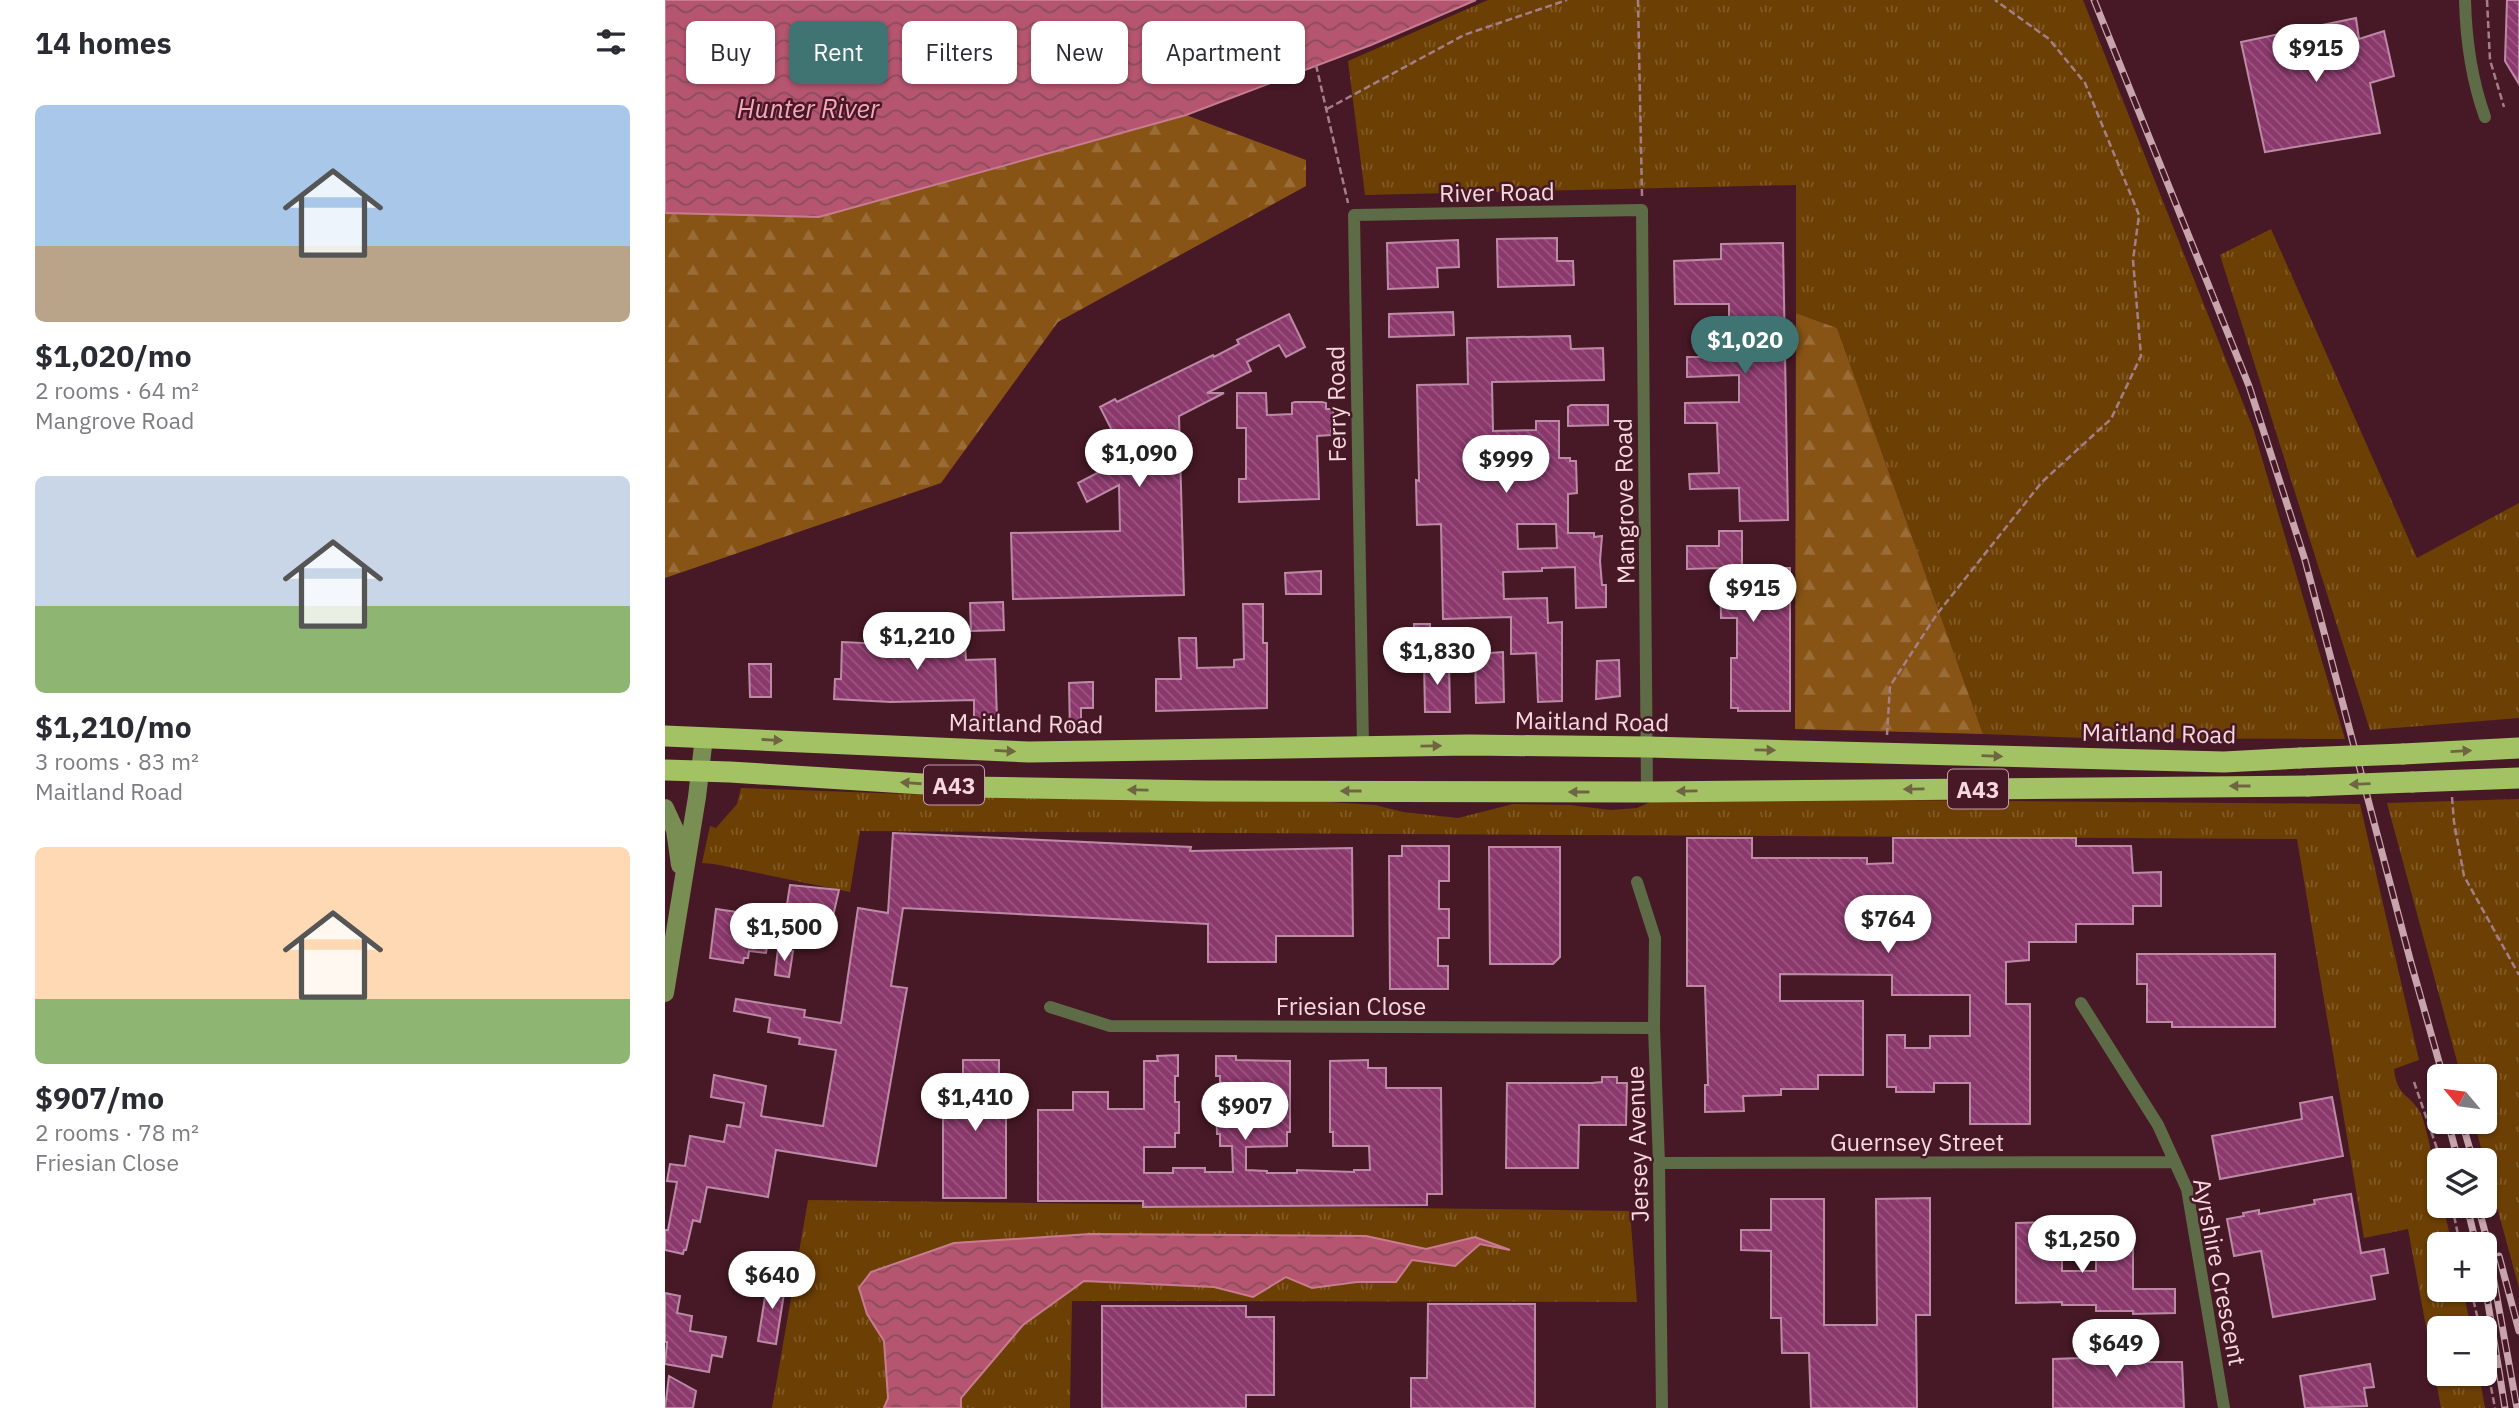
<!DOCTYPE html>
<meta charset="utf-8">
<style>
body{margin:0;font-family:"IBM Plex Sans",sans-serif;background:#f2f2f3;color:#2b2b33;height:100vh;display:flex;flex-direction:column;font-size:26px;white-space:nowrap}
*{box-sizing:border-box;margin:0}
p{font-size:23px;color:#7c7c81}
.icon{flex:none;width:38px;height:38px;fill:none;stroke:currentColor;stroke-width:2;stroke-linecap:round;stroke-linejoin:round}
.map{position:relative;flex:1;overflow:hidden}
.sheet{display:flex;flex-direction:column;background:#fff;width:665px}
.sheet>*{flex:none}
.guide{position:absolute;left:21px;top:21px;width:665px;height:63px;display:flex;gap:14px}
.needle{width:46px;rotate:299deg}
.controls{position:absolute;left:1762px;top:1064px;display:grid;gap:14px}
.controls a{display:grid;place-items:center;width:70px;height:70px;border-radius:10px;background:#fff;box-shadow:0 2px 5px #0004;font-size:35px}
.price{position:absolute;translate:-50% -60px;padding:0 16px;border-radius:24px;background:#fff;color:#222;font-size:23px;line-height:46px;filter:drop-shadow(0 2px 4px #0008)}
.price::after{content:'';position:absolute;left:50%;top:42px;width:21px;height:16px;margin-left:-10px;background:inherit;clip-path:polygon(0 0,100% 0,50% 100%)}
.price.active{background:#3f7472;color:#fff}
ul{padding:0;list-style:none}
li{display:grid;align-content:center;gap:14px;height:371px;padding:0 35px}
li span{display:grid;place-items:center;height:217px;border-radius:10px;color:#555}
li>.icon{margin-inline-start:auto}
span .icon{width:126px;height:126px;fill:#fffc;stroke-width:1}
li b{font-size:30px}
h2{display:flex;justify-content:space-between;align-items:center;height:84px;padding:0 35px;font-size:30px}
.pill{padding:0 24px;border-radius:10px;background:#fff;box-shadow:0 2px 5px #0004;font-size:24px;line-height:63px}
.pill.active{background:#3f7472;color:#fff}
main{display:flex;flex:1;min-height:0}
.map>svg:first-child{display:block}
.grass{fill:url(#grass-tufts)}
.forest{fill:url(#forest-firs)}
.water{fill:url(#water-waves);stroke:#c97c90;stroke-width:2}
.building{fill:url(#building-back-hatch);stroke:#bd8aa6;stroke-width:2;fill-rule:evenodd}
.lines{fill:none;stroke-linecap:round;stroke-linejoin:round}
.path{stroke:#a57f88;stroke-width:2.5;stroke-dasharray:7 3.5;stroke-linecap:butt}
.street{stroke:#5d6b46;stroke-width:12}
.secondary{stroke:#798e53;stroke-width:18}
.highway{stroke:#a2c264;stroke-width:21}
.rail-casing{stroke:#c8a5ad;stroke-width:7}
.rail{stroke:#471926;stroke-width:4.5;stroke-dasharray:13;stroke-linecap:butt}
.highway-bridge{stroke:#a2c264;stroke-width:21}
.oneway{fill:#706542}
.labels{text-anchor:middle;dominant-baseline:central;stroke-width:5;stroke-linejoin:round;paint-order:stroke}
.shield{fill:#471926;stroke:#c29fa7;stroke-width:2}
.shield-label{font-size:23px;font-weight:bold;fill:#f7d8de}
.street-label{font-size:24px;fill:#f7d8de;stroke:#471926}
.water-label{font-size:26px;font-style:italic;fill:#f6a8b9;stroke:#471926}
</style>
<main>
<section class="sheet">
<h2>14 homes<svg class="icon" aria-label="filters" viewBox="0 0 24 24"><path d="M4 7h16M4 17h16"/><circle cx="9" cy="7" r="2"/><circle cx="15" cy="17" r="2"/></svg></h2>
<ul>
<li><span style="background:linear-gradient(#a9c7e8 65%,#b9a48a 0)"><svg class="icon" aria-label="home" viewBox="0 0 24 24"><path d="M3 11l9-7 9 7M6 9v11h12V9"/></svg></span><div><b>$1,020/mo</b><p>2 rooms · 64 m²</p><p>Mangrove Road</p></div></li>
<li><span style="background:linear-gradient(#c9d6e8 60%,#8fb573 0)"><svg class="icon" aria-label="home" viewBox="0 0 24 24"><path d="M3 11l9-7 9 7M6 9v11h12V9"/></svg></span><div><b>$1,210/mo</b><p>3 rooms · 83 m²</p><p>Maitland Road</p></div></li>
<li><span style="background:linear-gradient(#ffd9b3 70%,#8fb573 0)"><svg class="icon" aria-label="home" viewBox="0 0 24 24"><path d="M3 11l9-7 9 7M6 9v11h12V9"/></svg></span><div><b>$907/mo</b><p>2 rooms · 78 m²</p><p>Friesian Close</p></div></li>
</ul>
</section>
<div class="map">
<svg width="1854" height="1408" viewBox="0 0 1854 1408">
<defs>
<pattern id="grass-tufts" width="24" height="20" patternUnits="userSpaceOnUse" patternTransform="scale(1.75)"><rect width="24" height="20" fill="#6c3f04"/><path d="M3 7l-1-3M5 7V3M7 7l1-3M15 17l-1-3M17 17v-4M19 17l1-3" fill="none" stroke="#825a28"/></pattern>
<pattern id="forest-firs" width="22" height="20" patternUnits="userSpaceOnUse" patternTransform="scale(1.75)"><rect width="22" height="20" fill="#885415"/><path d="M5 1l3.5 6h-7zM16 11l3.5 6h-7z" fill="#9a6c37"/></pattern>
<pattern id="water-waves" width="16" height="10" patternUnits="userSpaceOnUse" patternTransform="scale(1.75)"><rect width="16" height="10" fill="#b5556f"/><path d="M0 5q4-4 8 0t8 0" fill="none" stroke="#8a4d5d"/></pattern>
<pattern id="building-back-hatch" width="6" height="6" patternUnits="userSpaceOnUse" patternTransform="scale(1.75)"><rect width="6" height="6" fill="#8b396c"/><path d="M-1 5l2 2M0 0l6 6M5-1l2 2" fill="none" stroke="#9c5581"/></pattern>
</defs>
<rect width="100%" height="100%" fill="#471926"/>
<path class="grass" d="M823 0H1418L1588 428 1680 739 1420 738 1318 734 1172 328 1131 313V185L700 195 683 61Z
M1606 229 1752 558 1854 503V718L1705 730 1555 255Z
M76 788 322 797 617 799 710 805 738 812 793 818 848 804 905 805 946 810 972 808 994 798 1695 804 1754 1060 1729 1069C1732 1098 1746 1094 1756 1114 1763 1130 1774 1188 1774 1206H1778L1787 1244H1774V1290H1798L1806 1328H1774V1374H1814L1820 1408H1776L1743 1229 1699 1238 1632 839 195 831 185 892 49 864 37 863 45 826 51 828 72 804Z
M1854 799V1288L1809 1122H1820V1076H1796L1722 803Z
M143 1200 965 1211 972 1302 407 1301 405 1408H107Z"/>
<path class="forest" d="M521 115 641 160V186L393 322 276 483 0 578V213L154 217Z
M1131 313 1172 328 1318 734 1130 729Z"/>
<path class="water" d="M0 0H811L706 45 521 115 154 217 0 213Z
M425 1234 701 1236 761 1249 810 1237 845 1250 815 1244 790 1266 747 1260 731 1282H692L647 1288 621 1277 588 1297 549 1287 419 1281 358 1325 296 1398V1408H219L223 1398 219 1341 202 1314 194 1288 206 1272 289 1243Z"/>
<path class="building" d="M1842 0H1854V84L1840 61Z
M1691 18 1694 39 1719 31 1729 76 1705 83 1715 133 1600 152 1576 42Z
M892 238V261H908L909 285 833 287 832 239Z
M793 240 794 267 772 268 773 287 723 289 722 243Z
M1118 243 1123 520 1075 521 1074 488 1025 489 1024 474 1054 473 1052 423H1020V403L1074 402V375L1022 377V357H1050L1049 359 1054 360 1079 359V354L1092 353 1091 329H1064V304H1010L1009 261 1056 259V244Z
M788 312 789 335 724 337V314Z
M624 314 640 347 621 357 614 345 582 362 586 371 542 393H559L514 416 519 595 348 599 346 533 455 531 454 485 422 502 413 483 461 458 435 407 450 399 452 402 548 355 549 357 574 344 572 340Z
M905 336 906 349 938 348 939 380 827 382 828 431 871 430V421H894V458H905V461H911L912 493 903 494V533H929V537L937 536 935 561 937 585H941V607L911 608 910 567 877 568V571L838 572 839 599 882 598 883 623 897 622V701L873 702 871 653 846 654V617L778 619 776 524 752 525 751 480 754 481 752 385 803 384 802 338ZM852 524H891L892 548 853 549Z
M572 393H601L602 415 627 414V403L630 402H657L661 403V409H668L669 428H666V435L652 436 654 499 574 502V479H581V428H572Z
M906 405H943V425L903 426V407Z
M1054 531H1077V568H1125V711H1073V708H1066V658H1072V618H1056L1055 568 1022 569V546H1054Z
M656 571V594H621L620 573Z
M338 602 339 630 306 631 305 603Z
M578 604H598V643H602V708L491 711V679H516L514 638H531L532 668 569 667V660L579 659Z
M272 619 273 646 300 645 301 660 330 659 332 718H323V723H309V700L226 702 169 699 170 679H176L177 642 242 645 241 621Z
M749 624H765V648H750Z
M838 652 839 702 811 703 810 654Z
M954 660 955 696 931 699 932 661Z
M759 662H784L785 712H760Z
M84 664H106V697H85Z
M424 682H428V708H416V732H405L404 683Z
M228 833 526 847 525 851 687 848 688 936H611V962H543V924L238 908 226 986 242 988 211 1166 111 1150 103 1197 42 1187 35 1222 28 1220 21 1250H19L18 1254 0 1250V1230H3L12 1182 2 1181 5 1164 20 1166 25 1136 59 1142 62 1125 75 1127 79 1103 46 1097 49 1075 101 1086 96 1116 158 1126 171 1050 134 1044 135 1038 103 1032 105 1018 69 1011 71 999 140 1010 139 1017 176 1023 193 908 223 913Z
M1022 838H1087V858H1202V864L1228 863V838H1411V846H1466L1468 873 1496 872V906H1468V924H1411V942H1364V960L1341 962V1004H1365V1124H1305V1083H1269V1092H1231V1087H1222V1035H1240V1048H1265V1036H1305V995H1227V975L1115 974V1001H1198V1075H1153V1089H1116V1095L1078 1096 1079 1111 1040 1112V1085H1043L1040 986H1022Z
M737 846H784V881H774V909H784V938H773V966H783V989H725L724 856H737Z
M824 847H895V957L888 964H825Z
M125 885 174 890 166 925 120 917Z
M87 905 109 908 101 953 84 951 83 958H79L78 963 45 958 51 909 85 914Z
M113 949 128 951 124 977 110 975Z
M1472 954H1610V1027H1507V1022H1482V984H1472Z
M513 1055V1076H510V1102H514V1133H510V1147H479V1173H508V1168H540V1172H568L567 1146H555V1134H552L551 1103 555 1102V1076H551V1056H571V1060L625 1061V1132H622V1146L581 1147V1170L602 1171V1173H632V1170L689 1172V1170H705L704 1146H668V1132H665V1061L703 1060V1068H721V1088H776L777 1194H762V1205L478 1207V1201H373V1110H408V1092H443V1109H479V1061H493L492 1056Z
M298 1060H334V1078H341V1198H278V1078H298Z
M937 1077H952V1083H962L961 1125H914L913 1168H841L842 1083H927L937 1082Z
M1667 1097 1678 1156 1555 1179 1547 1136 1637 1119 1635 1103Z
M1686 1194 1696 1253 1719 1249 1723 1273 1706 1276 1710 1299 1608 1317 1596 1251 1569 1256 1562 1219 1579 1216 1578 1213 1594 1210V1214L1650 1204 1649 1200Z
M1265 1198V1315H1251L1252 1408H1146L1144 1353H1117L1116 1318H1106V1251L1076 1250V1230H1106V1199H1159V1325H1212L1211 1199Z
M1397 1222V1271H1431V1239H1468V1289H1510V1313L1468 1314V1311H1431V1305H1397V1302L1351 1303V1223Z
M103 1278 121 1281 111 1344 93 1341Z
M0 1293 15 1296 12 1313 27 1316 25 1331 61 1337 57 1357 47 1355 44 1372 0 1364 2 1342H0Z
M763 1304H870V1408H746V1378H762Z
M437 1306H581V1317H609V1395H581V1408H437Z
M1415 1333H1432V1348H1482V1362H1517L1519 1408H1388V1359L1415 1358Z
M1705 1364 1709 1387 1699 1388 1702 1406 1640 1408 1635 1376Z
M4 1376 31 1391 28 1408H0Z"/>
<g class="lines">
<path class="path" d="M973 0 977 196
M1822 0 1825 60 1839 107
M651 65 683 203
M662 109 799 35 902 0
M1222 735 1225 686 1272 614 1377 482 1446 419 1476 356 1468 260 1474 215 1420 83 1384 39 1330 0
M1787 797 1789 822 1799 876 1854 975
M1749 1082 1776 1160
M1787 1206 1795 1244
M1806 1290 1815 1328
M1820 1356 1830 1408"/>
<path class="street" d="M1800 0C1801 41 1806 78 1820 117
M698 747 689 215 977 210 982 792
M972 882 990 938 989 1028 994 1163 997 1408
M1416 1003 1493 1125 1522 1189 1559 1408
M385 1007 445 1026 989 1028
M994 1163 1510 1162"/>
<path class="secondary" d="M0 808 10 830 15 865
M0 993 32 797 39 737"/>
<path class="highway" d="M0 736 364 752 804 745 983 747 1559 762 1635 758
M1738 754 1854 748
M0 770 65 772 306 787 542 791 982 792 1643 786
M1747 782 1854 778"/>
<defs>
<path id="rail" d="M1429 0 1584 386 1640 560 1746 963 1778 1076
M1783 1122 1793 1160
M1797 1122 1808 1160
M1802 1206 1811 1244
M1813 1206 1824 1247
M1821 1237 1852 1408
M1834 1256 1854 1331
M1821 1291 1840 1408"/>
</defs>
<use href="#rail" class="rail-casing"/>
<use href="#rail" class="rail"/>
<path class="highway-bridge" d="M1635 758 1738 754
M1643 786 1747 782"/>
</g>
<defs><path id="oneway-solid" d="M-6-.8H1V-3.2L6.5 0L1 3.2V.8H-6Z" transform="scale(1.75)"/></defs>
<g class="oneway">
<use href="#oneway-solid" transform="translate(107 740) rotate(3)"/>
<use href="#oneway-solid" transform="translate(766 746) rotate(-1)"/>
<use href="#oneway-solid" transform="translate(1100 750) rotate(1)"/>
<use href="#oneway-solid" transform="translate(340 751) rotate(3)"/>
<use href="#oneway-solid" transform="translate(1796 751) rotate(-3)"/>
<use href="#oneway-solid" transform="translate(1327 756) rotate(2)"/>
<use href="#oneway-solid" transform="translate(246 783) rotate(-176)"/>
<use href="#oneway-solid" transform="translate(1695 784) rotate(178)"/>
<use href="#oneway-solid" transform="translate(1575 786) rotate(180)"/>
<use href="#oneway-solid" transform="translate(1249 789) rotate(179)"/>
<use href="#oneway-solid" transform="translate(473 790) rotate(-179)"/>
<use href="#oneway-solid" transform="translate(686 791) rotate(-180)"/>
<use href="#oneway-solid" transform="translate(1022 791) rotate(179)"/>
<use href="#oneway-solid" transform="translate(914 792) rotate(-180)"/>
</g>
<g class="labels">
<g class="shield">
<rect x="259" y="765.5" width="60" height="39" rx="5"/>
<rect x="1283" y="769.5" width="60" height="39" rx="5"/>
</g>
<g class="shield-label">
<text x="289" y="785">A43</text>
<text x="1313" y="789">A43</text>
</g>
<g class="street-label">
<text transform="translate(832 192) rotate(-1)">River Road</text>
<text transform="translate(671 404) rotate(-91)">Ferry Road</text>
<text transform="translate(959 501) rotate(-91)">Mangrove Road</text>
<text transform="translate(927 721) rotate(1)">Maitland Road</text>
<text transform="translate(361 723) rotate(1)">Maitland Road</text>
<text transform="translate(1494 733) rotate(1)">Maitland Road</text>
<text x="686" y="1006">Friesian Close</text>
<text x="1252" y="1142">Guernsey Street</text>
<text transform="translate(972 1144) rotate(-92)">Jersey Avenue</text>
<text transform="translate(1555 1272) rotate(79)">Ayrshire Crescent</text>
</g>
<g class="water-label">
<text x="143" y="108">Hunter River</text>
</g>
</g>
</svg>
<div class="controls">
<a><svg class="needle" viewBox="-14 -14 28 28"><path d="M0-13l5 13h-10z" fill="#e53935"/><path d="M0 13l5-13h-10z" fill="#7c7c81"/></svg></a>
<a><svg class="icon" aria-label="layers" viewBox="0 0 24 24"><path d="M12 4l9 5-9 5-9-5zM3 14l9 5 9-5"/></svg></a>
<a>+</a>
<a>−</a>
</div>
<b class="price" style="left:1651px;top:84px">$915</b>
<b class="price active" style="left:1080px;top:376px">$1,020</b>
<b class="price" style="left:474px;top:489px">$1,090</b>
<b class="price" style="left:841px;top:495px">$999</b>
<b class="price" style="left:1088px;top:624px">$915</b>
<b class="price" style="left:252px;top:672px">$1,210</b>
<b class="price" style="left:772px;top:687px">$1,830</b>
<b class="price" style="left:1223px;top:955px">$764</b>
<b class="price" style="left:119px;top:963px">$1,500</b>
<b class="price" style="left:310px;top:1133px">$1,410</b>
<b class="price" style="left:580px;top:1142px">$907</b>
<b class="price" style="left:1417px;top:1275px">$1,250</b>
<b class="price" style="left:107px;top:1311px">$640</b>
<b class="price" style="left:1451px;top:1379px">$649</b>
<div class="guide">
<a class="pill">Buy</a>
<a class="pill active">Rent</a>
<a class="pill">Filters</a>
<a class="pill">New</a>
<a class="pill">Apartment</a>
</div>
</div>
</main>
